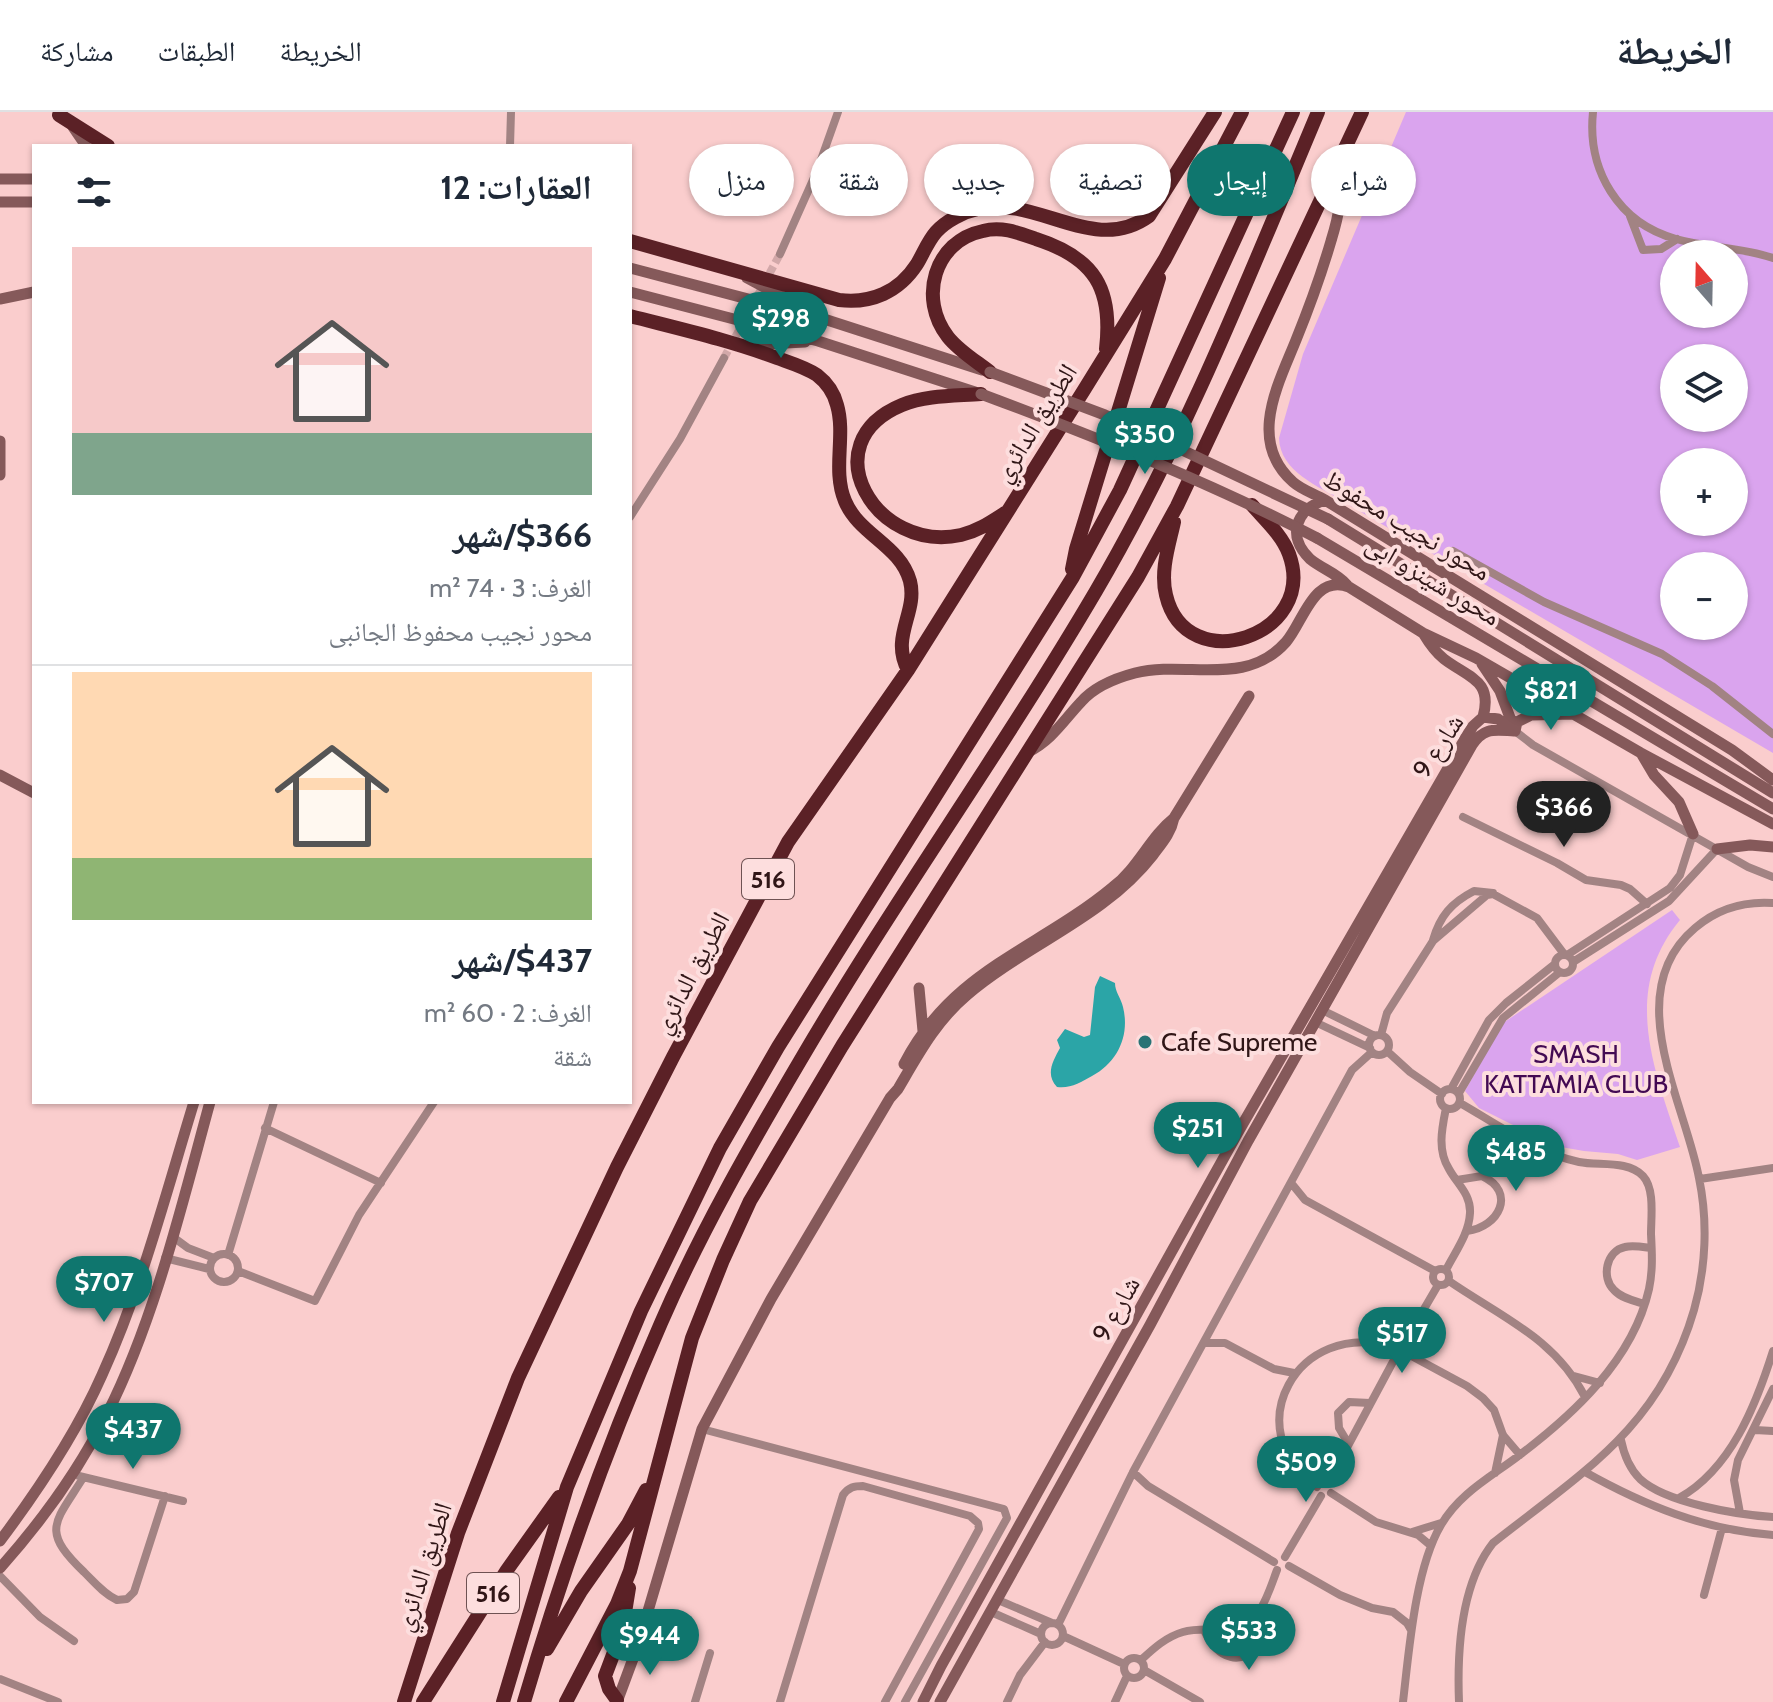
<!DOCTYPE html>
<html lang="ar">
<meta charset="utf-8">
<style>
body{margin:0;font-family:Cabin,"Noto Naskh Arabic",sans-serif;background:#f6f6f7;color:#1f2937;direction:rtl;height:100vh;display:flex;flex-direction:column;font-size:30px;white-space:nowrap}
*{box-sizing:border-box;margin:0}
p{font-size:26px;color:#747a83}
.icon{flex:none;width:44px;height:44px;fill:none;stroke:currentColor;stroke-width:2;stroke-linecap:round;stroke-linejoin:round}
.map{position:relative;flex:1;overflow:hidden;direction:ltr}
.details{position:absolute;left:32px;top:32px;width:600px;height:960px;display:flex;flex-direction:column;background:#fff;border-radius:0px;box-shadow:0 2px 6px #0004;direction:rtl}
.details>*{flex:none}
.hud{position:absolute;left:656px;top:32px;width:760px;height:72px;direction:rtl;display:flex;gap:16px}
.needle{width:52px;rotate:340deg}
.controls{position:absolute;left:1660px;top:128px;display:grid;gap:16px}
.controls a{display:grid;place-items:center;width:88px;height:88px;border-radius:50%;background:#fff;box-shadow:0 2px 6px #0004;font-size:40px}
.price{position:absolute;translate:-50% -68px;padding:0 18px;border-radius:28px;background:#0f766e;color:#fff;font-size:26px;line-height:52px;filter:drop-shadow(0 2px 4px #0008)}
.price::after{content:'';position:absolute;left:50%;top:48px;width:24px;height:18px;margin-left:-12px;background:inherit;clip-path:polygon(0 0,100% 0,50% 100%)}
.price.active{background:#222;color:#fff}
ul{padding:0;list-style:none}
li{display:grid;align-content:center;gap:16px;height:424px;padding:0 40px}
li+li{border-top:2px solid #e0e1e3}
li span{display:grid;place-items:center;height:248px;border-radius:0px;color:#555}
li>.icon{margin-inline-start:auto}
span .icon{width:144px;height:144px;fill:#fffc;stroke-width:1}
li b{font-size:34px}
h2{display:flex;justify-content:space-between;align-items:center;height:96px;padding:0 40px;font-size:34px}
.chip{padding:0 28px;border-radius:36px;background:#fff;box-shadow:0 2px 6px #0004;font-size:28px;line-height:72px}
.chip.active{background:#0f766e;color:#fff}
header{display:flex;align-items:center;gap:48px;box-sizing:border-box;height:112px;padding:0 40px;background:#fff;border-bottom:2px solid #e0e1e3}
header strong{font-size:38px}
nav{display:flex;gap:44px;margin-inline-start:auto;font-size:28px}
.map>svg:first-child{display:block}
.green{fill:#daa4ee;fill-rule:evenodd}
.water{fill:#2ba5a7}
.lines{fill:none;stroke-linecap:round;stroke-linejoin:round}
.street-tunnel{stroke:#d2a8a9;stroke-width:8;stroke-dasharray:8 4;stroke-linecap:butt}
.street{stroke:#a28383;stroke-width:8}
.secondary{stroke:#85595a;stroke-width:11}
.highway{stroke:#5b2126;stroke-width:14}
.secondary-bridge{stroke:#85595a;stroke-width:11}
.poi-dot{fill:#297375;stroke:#fddede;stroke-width:3}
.labels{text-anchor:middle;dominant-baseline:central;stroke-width:8;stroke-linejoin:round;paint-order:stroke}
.shield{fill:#fddede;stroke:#6e5253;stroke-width:2}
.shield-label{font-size:24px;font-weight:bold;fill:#301617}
.street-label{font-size:26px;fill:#301617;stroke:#fddede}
.poi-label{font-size:26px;fill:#301617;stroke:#fddede;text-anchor:start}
.park-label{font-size:26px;fill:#430a53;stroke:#fddede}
</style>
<header>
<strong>الخريطة</strong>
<nav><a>الخريطة</a><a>الطبقات</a><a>مشاركة</a></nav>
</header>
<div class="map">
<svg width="1773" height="1590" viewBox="0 0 1773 1590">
<rect width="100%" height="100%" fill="#facdcd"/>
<path class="green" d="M1406 0H1773V641L1344 390C1319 374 1280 360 1279 326L1303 242ZM1674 142H1734V202H1674ZM1674 246H1734V306H1674ZM1674 350H1734V410H1674ZM1674 454H1734V514H1674Z
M1672 798 1680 808C1621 879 1654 957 1680 1035L1637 1048 1618 1042 1584 1039 1555 1034 1479 996 1465 979 1503 911Z"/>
<path class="water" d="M1100 864 1115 871C1115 880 1121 886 1123 895 1130 923 1118 950 1092 964 1081 970 1070 977 1057 975 1045 962 1053 949 1060 936L1057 928 1065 917 1084 925 1090 923 1095 875Z"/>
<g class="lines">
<path class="street-tunnel" d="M724 246 780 142"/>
<path class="street" d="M1593 0C1587 58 1618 111 1676 127 1708 136 1741 135 1773 146
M510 34 511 0
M1630 104 1643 138 1661 137 1677 127
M780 142 817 59 838 0
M630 405 680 327 724 246
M1453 439 1544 490 1662 542 1712 574 1773 622
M1515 619 1533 633 1748 755 1773 765
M1463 705 1557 751 1586 768 1621 773 1630 777 1647 792
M1433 828C1440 804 1451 791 1474 779L1493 781
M1555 852a9 9 0 1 1 18 0a9 9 0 1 1-18 0Z
M1567 843 1670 776 1680 763 1693 722
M1573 850 1669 789 1717 737
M1322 898 1375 924
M1315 910 1370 936
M1381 923 1387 901 1433 829 1487 783 1493 782 1537 806 1564 842
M1369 933a10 10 0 1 1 20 0a10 10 0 1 1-20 0Z
M1387 939 1410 960 1442 982
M1451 977 1489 908 1506 891 1555 852
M1440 987a10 10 0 1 1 20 0a10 10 0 1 1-20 0Z
M1459 981 1503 906 1560 860
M265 1016 381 1071
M1700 1067 1773 1056
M1457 1068 1482 1064C1517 1080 1499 1115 1467 1119
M1292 1072 1305 1088 1435 1159
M173 1125 188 1136 214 1146
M210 1156a14 14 0 1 1 28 0a14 14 0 1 1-28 0Z
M228 1143 274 990
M165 1146 209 1157
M1433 1165a8 8 0 1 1 16 0a8 8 0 1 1-16 0Z
M1446 1158C1455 1140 1469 1122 1470 1101 1471 1082 1457 1072 1449 1057 1437 1038 1442 1016 1446 996
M238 1159 315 1189 359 1103 434 990
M1449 1169C1501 1205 1555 1226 1585 1285
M1644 1192C1634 1189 1621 1186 1614 1178 1601 1166 1606 1139 1625 1135 1633 1133 1643 1135 1651 1136
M1204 1231H1225L1274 1257 1294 1261
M1403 1233 1438 1173
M1406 1241 1467 1274 1483 1286 1494 1298 1503 1323 1520 1343
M1574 1264 1600 1271
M702 1317 1004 1397 1007 1406 905 1590
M1755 1318 1773 1319
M1621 1328C1624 1343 1629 1356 1640 1367 1666 1391 1738 1403 1773 1405
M1348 1331 1339 1316 1338 1301 1349 1290 1370 1291
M1133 1360 1148 1374 1274 1450
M1585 1360C1644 1393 1704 1418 1773 1423
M1495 1361 1503 1323
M79 1364 183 1389
M83 1366C55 1411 40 1418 84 1460 94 1470 104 1482 117 1488L127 1487 134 1480 165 1384
M1328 1371 1395 1246
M1317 1375C1236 1318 1297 1206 1393 1235
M1331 1381 1376 1410 1418 1423 1430 1433
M1679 1386C1731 1357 1756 1293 1773 1239
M1740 1401 1734 1368 1738 1348 1773 1277
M1412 1420 1441 1411
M1285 1445 1321 1384
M1289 1454 1340 1483 1372 1496 1393 1500 1407 1511 1411 1518
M0 1464 40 1505 74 1529
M1704 1483 1722 1416
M998 1488 1052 1511
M991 1500 1041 1522
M1041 1522a11 11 0 1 1 22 0a11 11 0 1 1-22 0Z
M1058 1513 1133 1360 1352 958 1372 940
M1204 1518C1217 1546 1243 1559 1261 1527L1259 1499
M1063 1524 1124 1552
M1124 1556a10 10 0 1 1 20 0a10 10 0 1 1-20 0Z
M1141 1548C1154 1536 1166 1525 1183 1520 1209 1512 1238 1528 1259 1499 1267 1488 1272 1471 1277 1458
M1144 1558 1200 1590
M0 1567 58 1590
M695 1590 710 1541
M780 1590 843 1383C849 1375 854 1374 863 1374L970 1404 978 1411 979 1417 885 1590
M1007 1590 1020 1563 1045 1530
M1115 1590 1127 1564
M1403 1590C1409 1539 1415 1457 1441 1413 1459 1382 1489 1366 1517 1345 1573 1303 1633 1248 1649 1177 1653 1158 1652 1141 1651 1122 1651 1105 1655 1077 1643 1064 1628 1048 1599 1054 1579 1050 1539 1042 1495 1011 1460 991
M1459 1590C1457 1539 1460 1473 1493 1431 1583 1360 1660 1315 1694 1198 1706 1156 1708 1109 1699 1066 1685 990 1619 880 1695 816 1717 797 1744 789 1773 791"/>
<path class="secondary" d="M73 15 86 34
M1333 64C1344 87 1338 106 1331 129 1321 163 1309 196 1296 228 1278 273 1247 329 1293 370 1302 378 1315 382 1325 388L1732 638 1773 668
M0 67H34
M0 90H34
M630 156 824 207 982 258
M747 166 806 197
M630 180 818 229 975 280
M0 187 34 180
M746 233 805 230
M0 329V363
M1325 388C1296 397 1286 424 1310 447 1322 457 1337 461 1347 473
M1328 407 1773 681
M1317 426 1773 697
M1423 521C1429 531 1435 540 1444 547 1469 566 1493 568 1483 605
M1482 552 1500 579 1515 619
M1515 619 1517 610 1531 603 1573 602
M1028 640C1052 628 1063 609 1081 590 1094 575 1116 566 1135 561 1187 548 1245 576 1286 530 1304 509 1313 462 1349 475L1423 521 1476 546 1641 641 1773 712
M1641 641 1654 663 1679 690 1693 722
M0 663 34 681
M1717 737 1750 733 1773 735
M919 876 923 919
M904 952C953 857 1037 838 1113 775 1138 756 1150 725 1174 706
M0 1429C39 1377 76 1322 102 1263 142 1175 166 1081 194 990
M0 1456C42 1409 79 1358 107 1302 155 1207 182 1092 210 990
M617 1590 637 1536 702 1317 771 1187 890 986 898 977C918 943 936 909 967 883 1027 832 1104 806 1153 743 1162 731 1171 721 1174 706L1249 584
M923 1590 941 1554 1237 1022 1466 625 1473 614 1483 605 1498 607 1515 619
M940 1590 1150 1213 1248 1029 1472 633C1484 615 1494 618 1514 619"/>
<path class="highway" d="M59 3 108 34
M630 129 839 188C871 192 899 180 917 152 923 142 928 129 936 120 946 109 963 100 978 97 1037 83 1094 144 1149 104L1215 0
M630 204C680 217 729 228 777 246 791 251 805 255 817 263 826 270 834 281 837 293 846 324 832 358 845 389 859 423 900 433 910 469 918 501 890 524 908 558
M990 260C976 249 959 239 948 225 918 187 934 129 983 119 1002 114 1019 121 1036 127 1095 146 1113 177 1106 237
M981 282C956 284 926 283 902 293 810 331 876 442 961 423 978 419 991 410 1005 401
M1174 410C1169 433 1160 459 1166 483 1186 568 1319 524 1289 442 1282 423 1265 408 1252 393
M1072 457 1076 437 1159 166
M547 1537 581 1479 628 1412 646 1378
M617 1588 609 1577 605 1564 622 1519 629 1476
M404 1590 458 1421 518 1266 617 1055 673 945 788 730 908 558 1084 278 1165 147 1242 0
M423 1590 507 1458 559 1385
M503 1590 567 1375 641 1199 720 1036 778 935 1073 465 1120 378 1293 0
M524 1590C562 1461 607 1334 661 1211 700 1121 750 1034 800 949 893 790 1002 639 1096 479 1185 327 1250 162 1318 0
M566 1590 617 1492 630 1459 692 1226 723 1148 750 1089 842 934 1138 465 1177 394 1362 0"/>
<path class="secondary-bridge" d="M990 260 1105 303 1161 328 1328 407
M981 282C1096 325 1209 370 1317 426"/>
</g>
<circle class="poi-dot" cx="1145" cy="930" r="8"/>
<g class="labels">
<g class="shield">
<rect x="742" y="747" width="52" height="40" rx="6"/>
<rect x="467" y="1461" width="52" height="40" rx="6"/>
</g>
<g class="shield-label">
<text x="768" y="767">516</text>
<text x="493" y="1481">516</text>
</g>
<g class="street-label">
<text transform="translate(1035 311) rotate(-58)">الطريق الدائري</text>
<text transform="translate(1407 413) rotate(31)">محور نجيب محفوظ</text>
<text transform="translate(1433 468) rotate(31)">محور شينزو ابى</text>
<text transform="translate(1438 634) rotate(-57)">شارع 9</text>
<text transform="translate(691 861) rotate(-62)">الطريق الدائري</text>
<text transform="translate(1116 1197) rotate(-61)">شارع 9</text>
<text transform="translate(423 1455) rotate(-72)">الطريق الدائري</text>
</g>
<g class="poi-label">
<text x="1161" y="930">Cafe Supreme</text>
</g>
<g class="park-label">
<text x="1576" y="942">SMASH<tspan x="1576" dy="30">KATTAMIA CLUB</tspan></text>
</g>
</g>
</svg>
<div class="controls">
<a><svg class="needle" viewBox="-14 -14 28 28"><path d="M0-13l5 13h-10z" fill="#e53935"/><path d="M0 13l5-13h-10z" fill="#747a83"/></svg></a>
<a><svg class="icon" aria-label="layers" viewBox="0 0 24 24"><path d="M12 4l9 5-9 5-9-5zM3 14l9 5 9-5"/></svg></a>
<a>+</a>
<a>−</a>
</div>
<b class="price" style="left:781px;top:248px">$298</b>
<b class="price" style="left:1145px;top:364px">$350</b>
<b class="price" style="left:1551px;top:620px">$821</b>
<b class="price active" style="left:1564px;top:737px">$366</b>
<b class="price" style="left:1198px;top:1058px">$251</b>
<b class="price" style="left:1516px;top:1081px">$485</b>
<b class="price" style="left:104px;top:1212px">$707</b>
<b class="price" style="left:1402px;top:1263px">$517</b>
<b class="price" style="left:133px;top:1359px">$437</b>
<b class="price" style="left:1306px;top:1392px">$509</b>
<b class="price" style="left:1249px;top:1560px">$533</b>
<b class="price" style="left:650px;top:1565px">$944</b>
<div class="hud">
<a class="chip">شراء</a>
<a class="chip active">إيجار</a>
<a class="chip">تصفية</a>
<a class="chip">جديد</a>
<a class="chip">شقة</a>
<a class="chip">منزل</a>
</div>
<section class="details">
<h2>العقارات: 12<svg class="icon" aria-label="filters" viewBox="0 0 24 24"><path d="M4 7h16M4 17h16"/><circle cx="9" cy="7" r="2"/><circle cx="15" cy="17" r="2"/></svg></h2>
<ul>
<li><span style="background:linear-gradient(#f6c9c9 75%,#7fa58c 0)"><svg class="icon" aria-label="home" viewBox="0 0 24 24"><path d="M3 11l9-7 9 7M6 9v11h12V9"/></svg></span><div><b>$366/شهر</b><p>الغرف: 3 · 74 m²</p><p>محور نجيب محفوظ الجانبى</p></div></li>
<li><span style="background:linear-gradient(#ffd9b3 75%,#8fb573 0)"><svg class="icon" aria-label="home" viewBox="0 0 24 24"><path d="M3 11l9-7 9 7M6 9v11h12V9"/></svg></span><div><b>$437/شهر</b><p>الغرف: 2 · 60 m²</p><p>شقة</p></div></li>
</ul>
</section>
</div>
